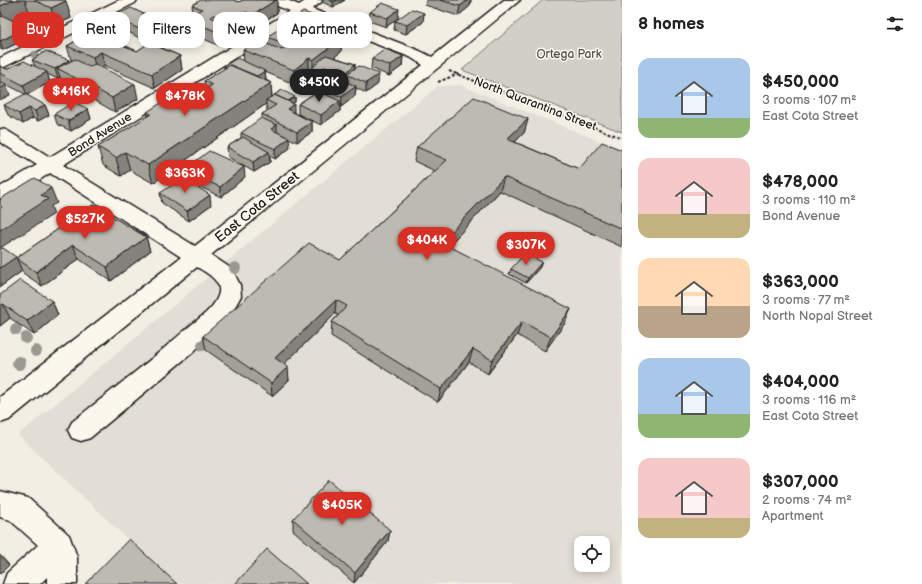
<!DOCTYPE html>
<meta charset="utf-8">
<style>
body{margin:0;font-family:"Balsamiq Sans",sans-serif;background:#f2f2f2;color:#222;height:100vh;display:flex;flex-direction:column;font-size:15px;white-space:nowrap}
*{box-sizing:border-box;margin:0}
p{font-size:13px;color:#767676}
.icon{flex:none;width:22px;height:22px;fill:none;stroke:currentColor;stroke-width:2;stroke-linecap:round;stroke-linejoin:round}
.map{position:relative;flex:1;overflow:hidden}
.panel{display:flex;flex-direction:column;background:#fff;width:300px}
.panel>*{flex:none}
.hud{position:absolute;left:12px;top:12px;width:380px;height:36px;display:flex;gap:8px}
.fabs{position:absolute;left:574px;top:536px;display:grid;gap:8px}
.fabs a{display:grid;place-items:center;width:36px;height:36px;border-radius:8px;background:#fff;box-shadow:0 2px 10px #0003;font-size:20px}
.price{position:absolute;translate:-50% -34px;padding:0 9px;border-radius:14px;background:#d93025;color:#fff;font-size:13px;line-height:26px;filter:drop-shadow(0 1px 2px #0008)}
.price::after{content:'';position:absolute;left:50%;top:24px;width:12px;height:9px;margin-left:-6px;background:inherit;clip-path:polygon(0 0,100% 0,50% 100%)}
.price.current{background:#222;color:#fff}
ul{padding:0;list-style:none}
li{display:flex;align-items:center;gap:12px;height:100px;padding:0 16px}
li span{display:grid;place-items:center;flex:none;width:112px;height:80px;border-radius:12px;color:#555}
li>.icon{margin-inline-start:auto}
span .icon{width:48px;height:48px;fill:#fffc;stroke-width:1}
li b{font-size:17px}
h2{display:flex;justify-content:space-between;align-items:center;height:48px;padding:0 16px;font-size:17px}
.tag{padding:0 14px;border-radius:12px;background:#fff;box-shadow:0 2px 10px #0003;font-size:14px;line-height:36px}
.tag.current{background:#d93025;color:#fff}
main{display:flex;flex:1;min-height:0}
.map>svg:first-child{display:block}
.built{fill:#e2ded5;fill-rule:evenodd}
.green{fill:#d2cfc6;stroke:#777671}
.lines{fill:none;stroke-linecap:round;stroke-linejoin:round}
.minor-casing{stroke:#1c1c1c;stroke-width:3}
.path{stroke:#1c1c1c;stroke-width:2;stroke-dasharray:3 2;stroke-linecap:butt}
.minor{fill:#fbf7ec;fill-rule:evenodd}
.tree{fill:#9b9892}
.wall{fill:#a3a098;stroke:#1c1c1c;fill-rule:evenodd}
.shaded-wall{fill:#84827c;stroke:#1c1c1c}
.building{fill:#bdbab1;stroke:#1c1c1c}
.labels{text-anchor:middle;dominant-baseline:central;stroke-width:3;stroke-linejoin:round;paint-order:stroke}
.far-park-label{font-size:12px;fill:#53524f;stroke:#fbf7ec}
.far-street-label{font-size:12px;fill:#1c1c1c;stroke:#fbf7ec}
.street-label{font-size:14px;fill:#1c1c1c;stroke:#fbf7ec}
</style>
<main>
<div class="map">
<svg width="622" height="584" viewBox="0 0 622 584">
<rect width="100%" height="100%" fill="#f2eee4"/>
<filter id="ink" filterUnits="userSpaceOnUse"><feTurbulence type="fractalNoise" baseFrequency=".025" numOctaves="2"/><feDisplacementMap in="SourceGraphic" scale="8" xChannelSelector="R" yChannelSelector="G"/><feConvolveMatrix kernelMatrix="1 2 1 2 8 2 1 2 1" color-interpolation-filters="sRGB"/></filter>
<g filter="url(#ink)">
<path class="built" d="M460 85 622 150V584H175L18 435 438 86ZM581 543H603V565H581Z"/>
<path class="green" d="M543 0H622V132L462 70Z"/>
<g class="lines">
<defs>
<path id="minor" d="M119 0H137L135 3 0 69V58Z
M267 0H287L299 5 307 0H324L312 9 420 51 432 57 504 0H520L211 255 232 269 240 285 241 296 228 319 192 353 90 438 81 441 72 438 68 430 72 422C112 390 153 359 191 325 201 317 214 308 218 296 224 282 207 273 197 267L9 420 0 423V397L181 257 50 173 7 201 0 202V187L37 165 0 142V129L6 130 50 157 290 11 269 3ZM302 16 410 57 423 65 195 246 63 165Z
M0 491 28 498 69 535 77 557V584H47V577L40 584H3L7 573 38 545 10 520 0 517Z"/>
</defs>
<use href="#minor" class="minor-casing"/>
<path class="path" d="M449 71 622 138
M438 82 458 74"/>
<use href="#minor" class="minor"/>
</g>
<g class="tree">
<circle cx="35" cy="55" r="4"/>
<circle cx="192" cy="96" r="4.5"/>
<circle cx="235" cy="268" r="6"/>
<circle cx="16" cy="329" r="6"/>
<circle cx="26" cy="338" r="6"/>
<circle cx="203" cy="345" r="6"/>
<circle cx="36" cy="351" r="6"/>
<circle cx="19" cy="363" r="7"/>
</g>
<path class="wall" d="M0 0H65L71 18 56 25 29 12 12 20 30 37 3 50 0 49Z
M243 0H277V13L253 28 247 26 243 29V33L236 37 231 35V39L220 46 197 36 183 45 175 41 162 48 180 56 182 70 155 88 105 66 102 68 138 99 115 112 62 82 60 77 58 79 47 74 50 82 27 95 0 81V66L7 69 35 66 32 60 69 62 72 60H71L67 46 81 38 77 23H114L113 16 159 22H180L193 14 192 5 239 2ZM121 28 143 40 146 38 148 44 137 51 117 42 123 39Z
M322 0H345L333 7 322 2Z
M426 0H471L470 6 458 16 425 5Z
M370 12 398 18 386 27 369 21Z
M395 21 423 22 406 34 394 30Z
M318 29 342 38 341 52 334 57 355 64V69L378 84 366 93 356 88 355 96 341 107 340 106V111L321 125 298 114V104L313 94V84L319 80 312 77V73L309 72 294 84 265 72 266 80 271 83 272 97H295V102L293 104 294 113 312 122V132L297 142 277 132 290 148 275 159 270 156V162L254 172 228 157 227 147 241 138V133L262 119V114L268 111 267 110 266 104 153 183 130 170 121 176 103 165 98 147 148 116 147 112 177 107 205 89 204 81 224 69V66L244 62 243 50 268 44 267 37Z
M403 56 402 66 389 76 371 68 372 59Z
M4 105H45L49 115 38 121 33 118 23 124 8 115Z
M88 109 91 119 71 131 57 124 54 114Z
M528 119 524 133 515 142 579 169 622 150V247L500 191 448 246 565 323 545 351 517 335 488 374 469 362 438 402 331 336 332 322 338 315 335 314 284 364 289 380 272 396 206 350 203 336 340 260 435 171 414 161 417 147Z
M184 170 245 177 221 197 186 180Z
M160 193 211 205 189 221 162 203Z
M93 205 146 237 150 251 111 281 79 259 42 286 23 273 22 271 0 287 16 258Z
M540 267 526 283 509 274 511 269Z
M0 295 52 301 58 315 34 335 10 318 0 326Z
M293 519 390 530 388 541 354 583 293 530Z"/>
<path class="shaded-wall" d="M14 0H25L29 12 5 24 0 9V6Z
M276 0H277V13L253 28 252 15Z
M337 0H345L333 7V2Z
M468 0H471L470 6 458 16 460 6Z
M66 1 71 18 56 25 51 8Z
M399 9 398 18 386 27 387 18Z
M246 12 247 26 243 29V33L236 37 235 24 237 18Z
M424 13 423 22 406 34 407 25Z
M318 17V39L311 23Z
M159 21 161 31 144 30 146 38 143 40 141 30Z
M195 23 197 36 183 45 181 31Z
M120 25 123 39 105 50 101 36Z
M230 25 231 39 220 46 218 32Z
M173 27 175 41 160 49 157 36Z
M27 28 30 37 3 50 0 41Z
M293 37V51L285 57 284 43Z
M342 38 341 52 318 70 313 68V60Z
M101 52 105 66 96 71 93 57Z
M180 56 182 70 155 88 152 74Z
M403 56 402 66 389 76 390 66Z
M309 58V72L294 84V70Z
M69 60 72 70 57 68 60 77 58 79 55 69Z
M355 64 354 73 346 74V82L344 83 345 74Z
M324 67V77L320 80V70Z
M265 71 266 81 252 79Z
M47 72 50 82 27 95 23 85Z
M379 74 378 84 366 93V83Z
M271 83 272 101 266 100V104L153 183 148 165Z
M135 84 138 99 115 112 112 98Z
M6 85 10 95 0 100V89Z
M356 86 355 96 341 107 342 97Z
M295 97V102L287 107V102Z
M340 101V111L321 125V115Z
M294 104V114L287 109Z
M45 105 49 115 38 121 35 111Z
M29 108 33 118 23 124 19 114Z
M88 109 91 119 71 131 68 121Z
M528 119 524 133 503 153 507 139Z
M312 122V132L297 142V132Z
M277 125V135L271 129Z
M289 138 290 148 275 159V149Z
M125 152 130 170 121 176 116 158Z
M269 152 270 162 254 172 253 162Z
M244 167 245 177 221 197 220 187Z
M504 177 500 191 438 257 441 242Z
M51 188 57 203 51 206 54 214 0 248V230L41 195Z
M210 195 211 205 189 221 187 211Z
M146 237 150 251 111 281 107 267Z
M73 245 79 259 42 286 36 272Z
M16 257 22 271 0 287V268Z
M542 262 540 267 526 283 528 278Z
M336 300 335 314 276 372 275 358Z
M52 301 58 315 34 335 27 321Z
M3 304 10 318 0 326V306Z
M571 309 565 323 545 351 551 337Z
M522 322 517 335 488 374 492 360Z
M473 349 469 362 438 402 441 389Z
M288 367 289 380 272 396 271 383Z
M390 530 388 541 354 583 355 573Z
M0 555 9 565 0 574Z"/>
<path class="building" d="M0 0H14L0 6Z
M34 0H65L66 1 51 8Z
M201 0H233L239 2 243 0H276L252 15 246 12 237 18 242 20 235 24 213 15 210 17 230 25 218 32 195 23 181 31 173 27 157 36 144 30 168 17 180 22 202 9 192 5Z
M329 0H337L333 2Z
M440 0H468L460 6Z
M382 3 399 9 387 18 370 12Z
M131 8 159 21 141 30 113 16Z
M412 9 424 13 407 25 395 21Z
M303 12 318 17 311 23 318 25 314 28 342 38 313 60 309 58 294 70 243 50 257 40 282 50 297 39 293 37 284 43 267 37Z
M93 15 120 25 101 36 137 51 149 43 180 56 152 74 101 52 93 57 67 46 91 33 78 28 83 26 77 23Z
M4 16 27 28 0 41V17Z
M385 49 403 56 390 66 372 59Z
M46 51 69 60 55 69 32 60Z
M326 55 355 64 345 74 324 67 320 70 312 68Z
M237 58 265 71 257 76 230 65 226 67 224 66Z
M75 59 89 67 95 64 135 84 112 98 57 68Z
M24 61 47 72 23 85 0 73V66L7 69Z
M230 65 271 83 148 165 125 152 116 158 98 147 151 114 147 112 164 101 177 107 212 85 204 81Z
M359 66 379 74 366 83 346 74Z
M327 74 356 86 342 97 313 84Z
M0 82 6 85 0 89Z
M282 90 295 97 288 101 275 95H274Z
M318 91 340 101 321 115 298 104Z
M25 94 45 105 35 111 29 108 19 114 4 105Z
M275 95 294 104 287 109 312 122 297 132 262 114 276 105 266 100Z
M474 97 528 119 507 139 579 169 602 142 622 150V229L504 177 441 242 571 309 551 337 522 322 492 360 473 349 441 389 332 322 347 306 336 300 275 358 288 367 271 383 203 336 309 243 340 260 447 160 417 147Z
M74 102 88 109 68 121 54 114Z
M261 118 277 125 271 129 289 138 275 149 241 133Z
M243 137 269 152 253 162 227 147Z
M209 151 244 167 220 187 184 170Z
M35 178 51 188 41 195 48 199 0 230V208L2 207 0 205V199Z
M183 178 210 195 187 211 160 193Z
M93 205 146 237 107 267 73 245 36 272 16 258Z
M3 248 16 257 0 268V249Z
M525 253 542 262 528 278 511 269Z
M20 280 52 301 27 321 3 304 0 306V295Z
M329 480 390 530 355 573 293 519Z
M129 539 177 584H85Z
M267 549 307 584H235Z"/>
</g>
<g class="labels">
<g class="far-park-label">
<text x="569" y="54">Ortega Park</text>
</g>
<g class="far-street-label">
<text transform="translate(535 104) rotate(21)">North Quarantina Street</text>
<text transform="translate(100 135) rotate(-32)">Bond Avenue</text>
</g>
<g class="street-label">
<text transform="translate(257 207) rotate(-39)">East Cota Street</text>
</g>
</g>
</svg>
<div class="fabs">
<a><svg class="icon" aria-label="locate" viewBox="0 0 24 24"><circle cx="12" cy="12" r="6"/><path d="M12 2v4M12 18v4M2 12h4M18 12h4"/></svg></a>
</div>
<b class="price current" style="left:319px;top:103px">$450K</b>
<b class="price" style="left:71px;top:112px">$416K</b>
<b class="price" style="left:185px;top:117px">$478K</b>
<b class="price" style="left:185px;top:194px">$363K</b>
<b class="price" style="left:85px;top:240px">$527K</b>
<b class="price" style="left:427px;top:261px">$404K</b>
<b class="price" style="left:526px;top:266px">$307K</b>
<b class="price" style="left:342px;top:526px">$405K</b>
<div class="hud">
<a class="tag current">Buy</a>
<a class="tag">Rent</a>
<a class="tag">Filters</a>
<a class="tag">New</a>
<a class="tag">Apartment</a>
</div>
</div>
<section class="panel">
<h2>8 homes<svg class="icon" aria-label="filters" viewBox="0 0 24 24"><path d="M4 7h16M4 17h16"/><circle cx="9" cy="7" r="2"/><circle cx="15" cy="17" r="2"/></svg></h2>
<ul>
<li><span style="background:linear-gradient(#a9c7e8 75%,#8fb573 0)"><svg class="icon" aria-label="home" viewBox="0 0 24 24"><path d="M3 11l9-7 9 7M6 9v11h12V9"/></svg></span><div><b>$450,000</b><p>3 rooms · 107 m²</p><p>East Cota Street</p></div></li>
<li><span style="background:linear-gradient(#f6c9c9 70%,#c2b280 0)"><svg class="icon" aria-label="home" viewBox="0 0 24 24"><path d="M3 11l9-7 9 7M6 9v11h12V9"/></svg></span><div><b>$478,000</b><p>3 rooms · 110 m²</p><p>Bond Avenue</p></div></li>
<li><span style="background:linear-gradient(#ffd9b3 60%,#b9a48a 0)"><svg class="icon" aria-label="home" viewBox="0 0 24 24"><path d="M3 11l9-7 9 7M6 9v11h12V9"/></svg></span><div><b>$363,000</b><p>3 rooms · 77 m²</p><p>North Nopal Street</p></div></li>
<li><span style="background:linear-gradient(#a9c7e8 70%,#8fb573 0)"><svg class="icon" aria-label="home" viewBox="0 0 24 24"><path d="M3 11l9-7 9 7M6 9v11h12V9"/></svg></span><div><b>$404,000</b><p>3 rooms · 116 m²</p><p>East Cota Street</p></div></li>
<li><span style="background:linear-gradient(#f6c9c9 75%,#c2b280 0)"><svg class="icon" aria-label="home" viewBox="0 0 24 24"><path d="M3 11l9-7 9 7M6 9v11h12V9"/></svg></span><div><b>$307,000</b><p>2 rooms · 74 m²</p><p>Apartment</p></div></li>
</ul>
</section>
</main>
